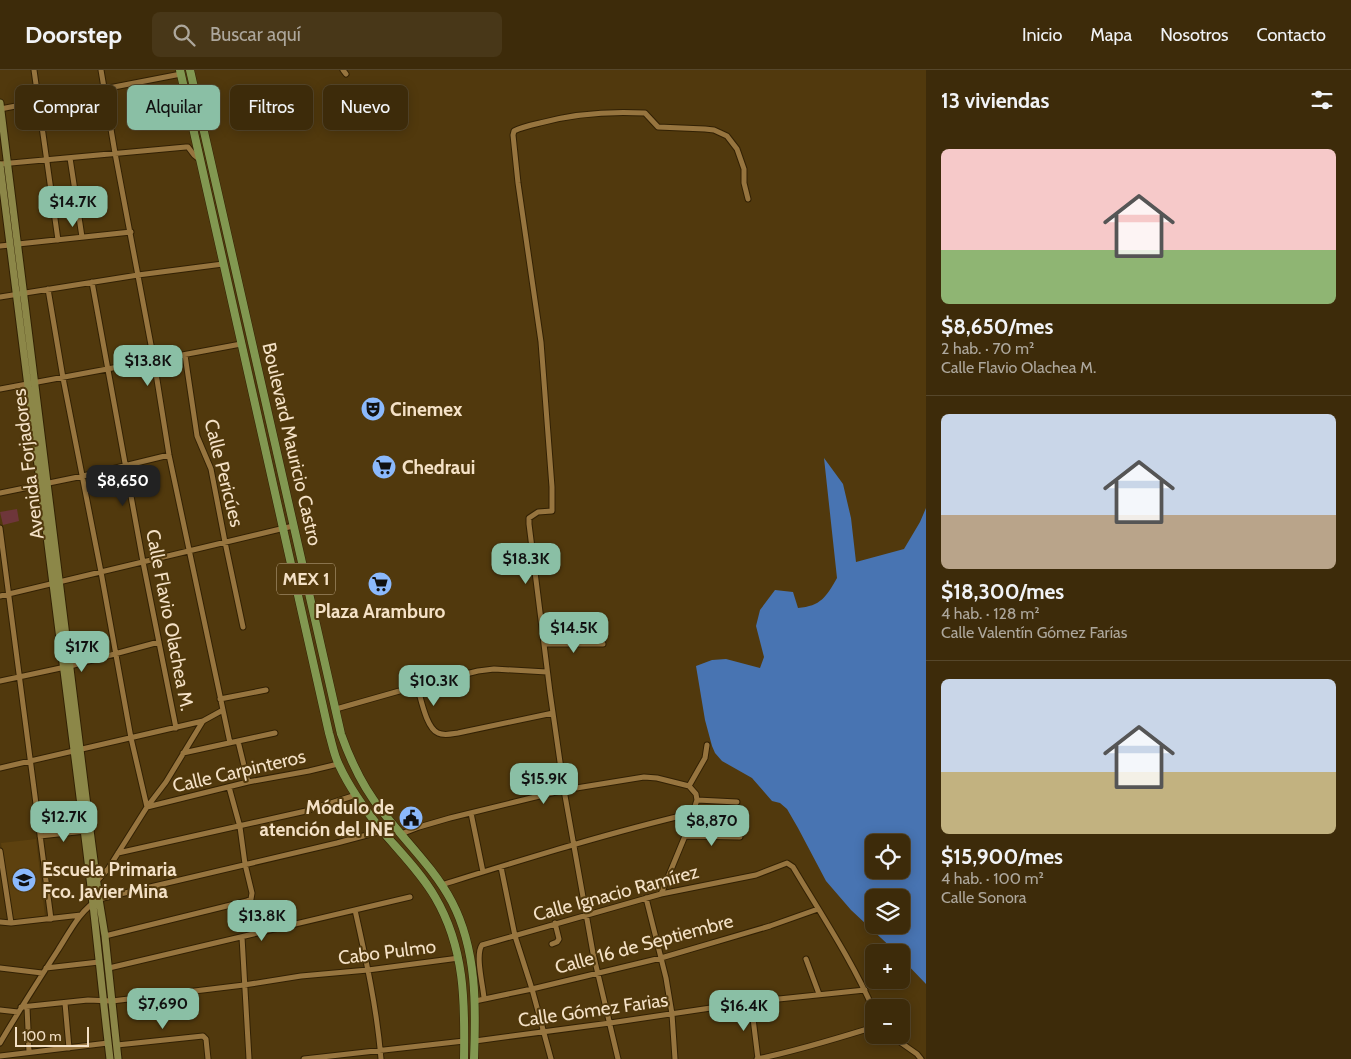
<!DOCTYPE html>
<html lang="es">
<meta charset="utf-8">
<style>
body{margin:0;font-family:Cabin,sans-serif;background:#483718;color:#f1f3f6;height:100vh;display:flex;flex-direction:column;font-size:19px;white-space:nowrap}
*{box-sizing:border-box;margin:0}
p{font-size:16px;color:#ada79c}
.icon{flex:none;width:28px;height:28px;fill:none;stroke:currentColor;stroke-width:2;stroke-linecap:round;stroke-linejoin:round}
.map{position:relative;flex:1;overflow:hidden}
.panel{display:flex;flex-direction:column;background:#3d2b0a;width:425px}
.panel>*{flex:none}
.hud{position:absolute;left:15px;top:15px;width:475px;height:45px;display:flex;gap:10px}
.fabs{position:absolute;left:865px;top:764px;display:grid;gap:10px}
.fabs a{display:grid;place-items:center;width:45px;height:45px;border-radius:8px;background:#3d2b0a;box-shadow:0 2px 12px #0003,0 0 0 1px #56472b;font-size:25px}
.scale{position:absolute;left:15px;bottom:12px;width:74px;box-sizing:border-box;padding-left:5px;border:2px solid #f4e1c6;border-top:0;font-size:14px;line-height:18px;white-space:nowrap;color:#f4e1c6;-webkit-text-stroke:4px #51390d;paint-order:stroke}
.price{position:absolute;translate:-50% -42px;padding:0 11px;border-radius:10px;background:#8abfa5;color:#111;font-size:16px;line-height:32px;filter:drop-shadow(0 1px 2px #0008)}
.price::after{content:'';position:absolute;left:50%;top:30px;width:15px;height:11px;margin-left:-8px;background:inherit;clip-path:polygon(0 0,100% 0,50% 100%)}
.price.current{background:#222;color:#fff}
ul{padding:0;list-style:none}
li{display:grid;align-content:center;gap:10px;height:265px;padding:0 15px}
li+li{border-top:1px solid #56472b}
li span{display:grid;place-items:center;height:155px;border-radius:8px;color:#555}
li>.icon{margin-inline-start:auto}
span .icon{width:90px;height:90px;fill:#fffc;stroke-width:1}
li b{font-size:21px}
h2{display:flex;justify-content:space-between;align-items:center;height:60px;padding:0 15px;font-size:21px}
.pill{padding:0 18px;border-radius:8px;background:#3d2b0a;box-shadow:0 2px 12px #0003,0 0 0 1px #56472b;font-size:18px;line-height:45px}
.pill.current{background:#8abfa5;color:#111}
header{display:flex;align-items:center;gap:30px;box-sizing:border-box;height:70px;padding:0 25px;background:#3d2b0a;border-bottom:1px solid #56472b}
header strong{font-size:24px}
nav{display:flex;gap:28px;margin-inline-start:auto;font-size:18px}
.search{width:350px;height:45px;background:#483718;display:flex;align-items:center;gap:12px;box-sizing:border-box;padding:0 18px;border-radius:8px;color:#ada79c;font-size:19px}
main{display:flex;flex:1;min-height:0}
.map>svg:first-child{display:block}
.built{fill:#5d410f}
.green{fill:#6e363a}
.water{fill:#4874b2;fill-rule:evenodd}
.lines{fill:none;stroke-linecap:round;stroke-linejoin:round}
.minor-casing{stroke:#322104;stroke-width:7}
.secondary-casing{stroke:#322104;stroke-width:9}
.primary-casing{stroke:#322104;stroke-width:9}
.minor{stroke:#97753f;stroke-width:5}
.secondary{stroke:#8c8748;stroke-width:7}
.primary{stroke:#829851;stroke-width:8}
.labels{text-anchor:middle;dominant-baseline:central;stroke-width:4;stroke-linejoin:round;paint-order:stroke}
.shield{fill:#51390d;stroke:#c3af8e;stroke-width:1}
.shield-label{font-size:18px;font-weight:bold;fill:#f4e1c6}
.poi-label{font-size:19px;font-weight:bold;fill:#f4e1c6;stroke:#51390d;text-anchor:start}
.street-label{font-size:19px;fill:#f4e1c6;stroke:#51390d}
</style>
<header>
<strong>Doorstep</strong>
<div class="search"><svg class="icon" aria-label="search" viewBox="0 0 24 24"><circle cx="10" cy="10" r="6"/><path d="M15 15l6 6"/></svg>Buscar aquí</div>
<nav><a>Inicio</a><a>Mapa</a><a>Nosotros</a><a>Contacto</a></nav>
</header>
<main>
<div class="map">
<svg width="926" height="989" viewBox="0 0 926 989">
<rect width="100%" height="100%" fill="#51390d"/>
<path class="built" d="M36 769 45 846 13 850 1 773Z"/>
<path class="green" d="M17 439 19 451 3 455 0 442Z"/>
<path class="water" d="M824 388 843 414 851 448 856 492 904 479 920 452 926 438V914L901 888V882H896L851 840 826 811 798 758 787 739 780 733 772 731 752 708 722 691 715 683 712 676 705 650 696 596 712 590 726 589 760 598 764 587 756 556 760 540 775 520 793 522 798 538C821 536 826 527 837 508ZM874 772H901V800H874ZM874 828H901V855H874Z"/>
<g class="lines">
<defs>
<path id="minor" d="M34 0 58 170
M101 0 115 83 154 291 169 385 230 673
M343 0 346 4
M0 39 181 4
M70 88 82 167
M0 94 186 77H188L194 85 199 89
M18 174 131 162
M0 176 10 175
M92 212 143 492 176 658
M48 219 63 308 101 502 131 668 147 737 248 712 309 701 338 694
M0 227 138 205 223 194
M185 285 197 366 211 399 225 472 243 557
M0 319 241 274
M0 423 83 406 169 385
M0 458 51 849
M0 526 293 456
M544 574H603
M0 611 70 596 159 572
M417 616C421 628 426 658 438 663 444 666 451 664 458 663L553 643
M220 629 266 620
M336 639 417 616 478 601 494 599 547 602
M238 671 248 712
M183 683 275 663
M0 698 203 651
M689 716 705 688 707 675
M697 730 737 732
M471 743 483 802
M401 764 419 757 450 748 515 732 564 720 644 707 657 708 689 716 696 724 697 730 685 766 661 824
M40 766 85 761
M685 766 740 767
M0 781 11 853
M118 783 306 741 356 725
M501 797 515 866 532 919 551 989
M96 812 108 799 147 737 166 712 203 651 223 640
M441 815C525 789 608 763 693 743
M646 828 666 908 672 944 675 989
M355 840C366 889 377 939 381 989
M0 852 11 853 81 845
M105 866 247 831 251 829 252 823 245 794 240 757 229 717
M242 867 249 989
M552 874 557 872 559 869 555 853
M806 889 819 924
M0 898 42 903
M46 898 99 892
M109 898 410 827
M484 928C483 915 475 885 482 875L661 824 756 805 787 793 793 797C821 844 853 892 874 941
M475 931 532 919 661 888 770 856 818 839
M751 932 758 989
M65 933 69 978
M21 937 88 930 112 931 244 915 301 906 368 900 459 888
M27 937 29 982
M0 940 18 942
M890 965 917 984 921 989
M475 971 610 953 751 932 865 920
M0 973C18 942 38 911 58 880 69 863 80 840 99 829L337 773 382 761
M117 975 203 966 206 969 208 989
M0 986 108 973
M304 989 464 971
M618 989 593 883 564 720 550 622 529 454V448L538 442 552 441V417L541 272 518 113 513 65 514 61C522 57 531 55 540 53 576 43 608 41 645 43L658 57 705 59 714 60 727 66 737 79 744 99V113L748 129
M757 989C797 981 835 969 874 957"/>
<path id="secondary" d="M0 33 90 760 99 829 105 866 118 989
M0 95C26 317 57 538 84 759 94 836 101 913 110 989"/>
<path id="primary" d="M180 0 329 663C332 673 334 685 339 695 350 719 366 741 383 762 401 783 421 803 435 827 465 878 465 932 464 989
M190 0 341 664C351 692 363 718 382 741 405 771 434 798 452 832 477 880 476 936 474 989"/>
</defs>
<use href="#minor" class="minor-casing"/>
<use href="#secondary" class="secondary-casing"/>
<use href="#primary" class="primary-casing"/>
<use href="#minor" class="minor"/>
<use href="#secondary" class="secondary"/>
<use href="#primary" class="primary"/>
</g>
<defs>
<symbol id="theatre-disc" viewBox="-11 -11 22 22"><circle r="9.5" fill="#8bb9fc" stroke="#51390d"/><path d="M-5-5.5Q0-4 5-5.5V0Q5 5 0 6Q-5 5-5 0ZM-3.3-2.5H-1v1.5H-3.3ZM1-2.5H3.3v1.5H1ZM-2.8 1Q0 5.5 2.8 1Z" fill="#111"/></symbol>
<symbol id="supermarket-disc" viewBox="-11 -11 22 22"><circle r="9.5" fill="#8bb9fc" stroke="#51390d"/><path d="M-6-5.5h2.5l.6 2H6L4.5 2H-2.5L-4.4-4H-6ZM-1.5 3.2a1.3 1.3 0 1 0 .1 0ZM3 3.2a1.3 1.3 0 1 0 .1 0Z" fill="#111"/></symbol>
<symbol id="civic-disc" viewBox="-11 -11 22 22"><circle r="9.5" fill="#8bb9fc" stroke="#51390d"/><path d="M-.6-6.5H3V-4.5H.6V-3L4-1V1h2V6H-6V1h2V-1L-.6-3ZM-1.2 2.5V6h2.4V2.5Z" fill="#111"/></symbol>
<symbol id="school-disc" viewBox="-11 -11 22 22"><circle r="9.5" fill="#8bb9fc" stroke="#51390d"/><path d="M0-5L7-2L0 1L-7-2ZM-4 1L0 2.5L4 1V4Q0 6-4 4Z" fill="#111"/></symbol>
</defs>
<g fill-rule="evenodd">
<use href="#theatre-disc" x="359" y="325" width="28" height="28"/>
<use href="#supermarket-disc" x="370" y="383" width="28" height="28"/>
<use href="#supermarket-disc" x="366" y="500" width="28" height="28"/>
<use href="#civic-disc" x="397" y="734" width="28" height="28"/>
<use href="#school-disc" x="10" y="796" width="28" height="28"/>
</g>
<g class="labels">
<rect class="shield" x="277" y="493.5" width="58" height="31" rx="4"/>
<g class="shield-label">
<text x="306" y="509">MEX 1</text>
</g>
<g class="poi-label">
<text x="390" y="339">Cinemex</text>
<text x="402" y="397">Chedraui</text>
<text x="380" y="541" text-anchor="middle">Plaza Aramburo</text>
<text x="394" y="737" text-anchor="end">Módulo de<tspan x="394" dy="22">atención del INE</tspan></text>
<text x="42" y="799">Escuela Primaria<tspan x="42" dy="22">Fco. Javier Mina</tspan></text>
</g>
<g class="street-label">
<text transform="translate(292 374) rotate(77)">Boulevard Mauricio Castro</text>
<text transform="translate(28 394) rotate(-97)">Avenida Forjadores</text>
<text transform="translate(224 403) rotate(76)">Calle Pericúes</text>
<text transform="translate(170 550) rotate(79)">Calle Flavio Olachea M.</text>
<text transform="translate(239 701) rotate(-13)">Calle Carpinteros</text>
<text transform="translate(616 823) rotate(-15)">Calle Ignacio Ramírez</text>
<text transform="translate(644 874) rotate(-15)">Calle 16 de Septiembre</text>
<text transform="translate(387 882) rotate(-7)">Cabo Pulmo</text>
<text transform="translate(593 940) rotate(-8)">Calle Gómez Farias</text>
</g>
</g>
</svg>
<div class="fabs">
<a><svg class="icon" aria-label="locate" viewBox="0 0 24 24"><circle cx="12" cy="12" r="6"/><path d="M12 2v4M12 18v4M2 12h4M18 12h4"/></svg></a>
<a><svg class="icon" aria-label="layers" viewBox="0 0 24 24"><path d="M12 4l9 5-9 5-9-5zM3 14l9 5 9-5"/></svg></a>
<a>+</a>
<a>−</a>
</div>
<div class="scale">100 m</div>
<b class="price" style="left:73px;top:158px">$14.7K</b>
<b class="price" style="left:148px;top:317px">$13.8K</b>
<b class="price current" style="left:123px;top:437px">$8,650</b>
<b class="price" style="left:526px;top:515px">$18.3K</b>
<b class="price" style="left:574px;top:584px">$14.5K</b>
<b class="price" style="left:82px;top:603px">$17K</b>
<b class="price" style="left:434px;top:637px">$10.3K</b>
<b class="price" style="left:544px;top:735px">$15.9K</b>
<b class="price" style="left:64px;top:773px">$12.7K</b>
<b class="price" style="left:712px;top:777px">$8,870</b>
<b class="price" style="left:262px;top:872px">$13.8K</b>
<b class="price" style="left:163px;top:960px">$7,690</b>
<b class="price" style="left:744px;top:962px">$16.4K</b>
<div class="hud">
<a class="pill">Comprar</a>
<a class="pill current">Alquilar</a>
<a class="pill">Filtros</a>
<a class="pill">Nuevo</a>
</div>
</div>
<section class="panel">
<h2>13 viviendas<svg class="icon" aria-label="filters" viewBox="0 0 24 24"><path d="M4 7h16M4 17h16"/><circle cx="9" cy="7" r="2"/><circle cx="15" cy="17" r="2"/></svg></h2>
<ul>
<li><span style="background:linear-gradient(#f6c9c9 65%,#8fb573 0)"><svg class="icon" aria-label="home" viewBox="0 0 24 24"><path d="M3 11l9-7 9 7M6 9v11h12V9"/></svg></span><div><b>$8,650/mes</b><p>2 hab. · 70 m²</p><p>Calle Flavio Olachea M.</p></div></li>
<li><span style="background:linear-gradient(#c9d6e8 65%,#b9a48a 0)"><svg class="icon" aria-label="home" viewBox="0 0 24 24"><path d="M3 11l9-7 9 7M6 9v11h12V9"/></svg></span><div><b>$18,300/mes</b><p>4 hab. · 128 m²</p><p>Calle Valentín Gómez Farías</p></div></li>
<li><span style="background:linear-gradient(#c9d6e8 60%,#c2b280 0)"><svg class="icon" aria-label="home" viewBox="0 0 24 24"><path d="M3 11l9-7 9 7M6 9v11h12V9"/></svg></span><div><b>$15,900/mes</b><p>4 hab. · 100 m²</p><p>Calle Sonora</p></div></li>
</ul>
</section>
</main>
